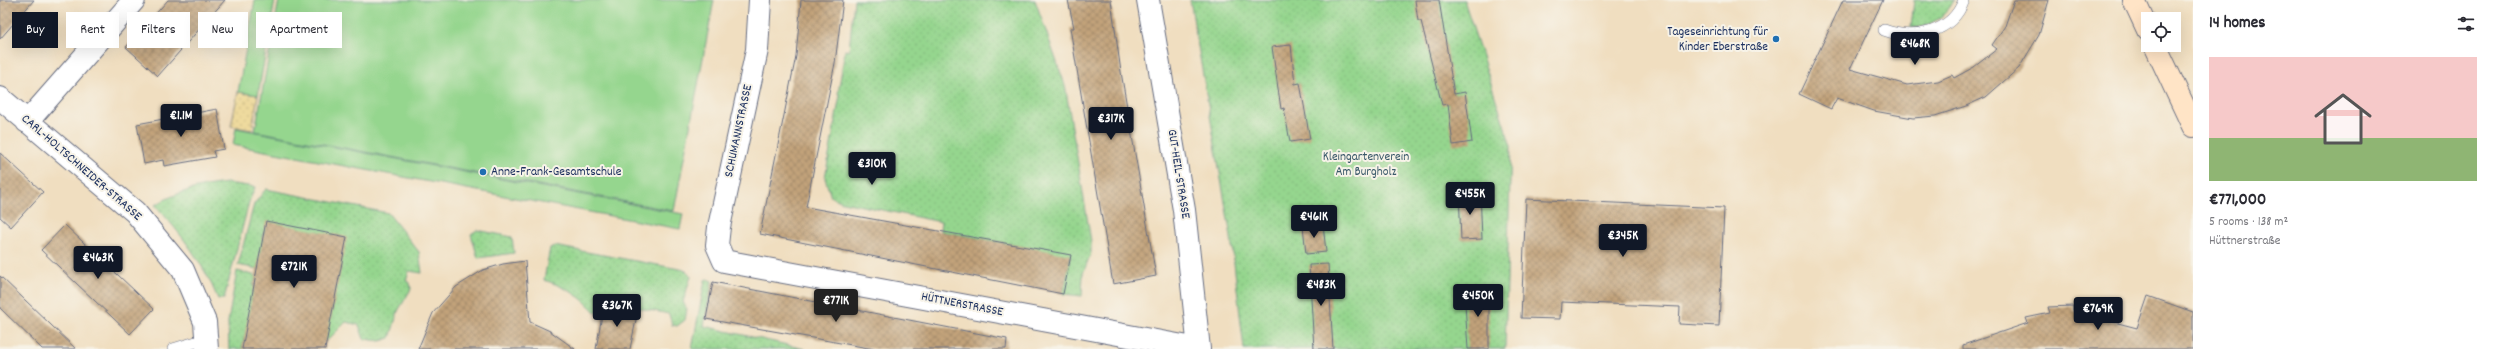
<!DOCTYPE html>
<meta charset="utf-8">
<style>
body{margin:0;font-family:Dekko,sans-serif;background:#f2f2f3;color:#2b2b33;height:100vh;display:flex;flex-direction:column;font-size:15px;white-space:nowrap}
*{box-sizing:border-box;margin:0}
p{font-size:13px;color:#7c7c81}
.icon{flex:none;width:22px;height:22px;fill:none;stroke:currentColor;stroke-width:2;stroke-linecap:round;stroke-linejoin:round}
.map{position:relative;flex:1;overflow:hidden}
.side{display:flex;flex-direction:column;background:#fff;width:300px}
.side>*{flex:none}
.banner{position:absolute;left:12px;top:12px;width:380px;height:36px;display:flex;gap:8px}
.buttons{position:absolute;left:2141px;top:12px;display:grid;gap:8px}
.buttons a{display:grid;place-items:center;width:40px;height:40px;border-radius:0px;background:#fff;box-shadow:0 4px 16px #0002;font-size:20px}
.price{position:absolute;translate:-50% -34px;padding:0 9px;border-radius:4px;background:#111827;color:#fff;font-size:13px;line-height:26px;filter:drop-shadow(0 1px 2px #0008)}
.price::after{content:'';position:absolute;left:50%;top:24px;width:12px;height:9px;margin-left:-6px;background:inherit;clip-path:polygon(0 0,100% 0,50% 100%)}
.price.on{background:#222;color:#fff}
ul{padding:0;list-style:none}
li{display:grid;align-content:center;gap:8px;height:212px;padding:0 16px}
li+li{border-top:1px solid #e1e1e2}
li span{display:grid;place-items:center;height:124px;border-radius:0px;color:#555}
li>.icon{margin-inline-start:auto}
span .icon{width:72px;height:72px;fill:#fffc;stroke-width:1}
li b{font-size:17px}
h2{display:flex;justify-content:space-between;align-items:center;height:48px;padding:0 16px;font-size:17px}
.tag{padding:0 14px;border-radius:0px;background:#fff;box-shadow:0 4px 16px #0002;font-size:14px;line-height:36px}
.tag.on{background:#111827;color:#fff}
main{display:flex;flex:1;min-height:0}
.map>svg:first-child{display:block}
.green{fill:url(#green-dots);stroke:#588276}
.sand{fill:url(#sand-dots);stroke:#84847e}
.pitch{fill:#95d68e;stroke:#588276}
.building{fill:url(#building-cross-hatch)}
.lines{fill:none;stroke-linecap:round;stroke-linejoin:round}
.lane-casing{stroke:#666c80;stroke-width:12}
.street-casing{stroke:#666c80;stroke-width:24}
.secondary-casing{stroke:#666c80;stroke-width:24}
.lane{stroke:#fff;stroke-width:11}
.street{stroke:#fff;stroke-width:22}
.secondary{stroke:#ffe4c6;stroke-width:22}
.poi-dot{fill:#1f6fb2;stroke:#f7f3e8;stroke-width:1.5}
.labels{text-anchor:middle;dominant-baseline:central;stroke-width:4;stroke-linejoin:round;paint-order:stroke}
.poi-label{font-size:13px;fill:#1b2f5e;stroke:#f7f3e8;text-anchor:end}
.street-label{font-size:13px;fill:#1b2f5e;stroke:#f7f3e8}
.park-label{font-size:13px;fill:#3a596a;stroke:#f7f3e8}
</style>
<main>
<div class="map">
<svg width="2193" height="349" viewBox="0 0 2193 349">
<defs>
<pattern id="green-dots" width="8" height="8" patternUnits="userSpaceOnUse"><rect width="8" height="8" fill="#95d68e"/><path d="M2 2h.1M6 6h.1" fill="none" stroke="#80b87d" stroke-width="1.8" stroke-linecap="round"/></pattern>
<pattern id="sand-dots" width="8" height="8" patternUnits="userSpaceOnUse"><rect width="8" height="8" fill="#eeda9e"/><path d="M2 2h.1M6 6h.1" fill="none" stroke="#ccbb8a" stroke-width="1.8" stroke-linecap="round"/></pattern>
<pattern id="building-cross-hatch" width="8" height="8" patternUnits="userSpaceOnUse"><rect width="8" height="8" fill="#c2a37a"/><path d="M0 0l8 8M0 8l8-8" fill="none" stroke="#9d8567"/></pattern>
</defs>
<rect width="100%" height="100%" fill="#f7f3e8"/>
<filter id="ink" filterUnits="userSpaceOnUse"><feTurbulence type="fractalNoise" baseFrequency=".025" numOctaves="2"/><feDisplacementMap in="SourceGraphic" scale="8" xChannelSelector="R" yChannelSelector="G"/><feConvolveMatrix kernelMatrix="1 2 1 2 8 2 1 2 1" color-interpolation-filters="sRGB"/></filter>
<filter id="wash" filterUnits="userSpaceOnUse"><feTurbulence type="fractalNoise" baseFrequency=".012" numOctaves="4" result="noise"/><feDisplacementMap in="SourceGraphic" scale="16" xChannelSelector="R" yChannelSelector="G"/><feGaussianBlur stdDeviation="0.9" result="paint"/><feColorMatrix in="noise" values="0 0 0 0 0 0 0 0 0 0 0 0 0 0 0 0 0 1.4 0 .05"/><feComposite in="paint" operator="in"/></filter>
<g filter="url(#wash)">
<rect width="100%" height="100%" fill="#f0dec0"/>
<path class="green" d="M854 0H1035L1065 85 1091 241V253L1083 273 1082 296 1063 294 1071 256 940 231 941 222 843 202 831 197 825 178 840 95 838 94 845 50 849 51Z
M1190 0H1464L1511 146 1505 349H1244L1231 237Z
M1914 0H1954C1946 17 1929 27 1911 28Z
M227 183 255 187 249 202 224 299H218C203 262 182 235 155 205 179 191 200 186 227 183Z
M266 189 388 213 419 252 422 273 409 271 406 281 410 283 411 289 398 311 390 338 380 341 364 339 359 325 346 322 326 342 265 232 263 233V243L261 244H263L261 253 259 254 261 255 259 263 257 265H259L258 269 238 265 254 204Z
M477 230 512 237 514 253 478 258 471 234Z
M554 246 685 270 691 276 683 302 687 309 685 320 677 326 672 325 669 314 611 302 596 313C581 296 566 287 544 280L550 248Z
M237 271 257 276 253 285 255 287 251 306 249 307 251 308 249 316H247L249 318 242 348 247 349H229L228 322Z
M707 279 712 281 704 326 805 349H692L705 280Z"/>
<path class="sand" d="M238 92 258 95 252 130 231 126Z"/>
<path class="pitch" d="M255 0H275L258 95 238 92Z
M279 0H714L674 211 255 131Z
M236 128 683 214 680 229 233 145Z"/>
<g id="blocks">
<path class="building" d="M0 0H34L0 39Z
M168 0H225L158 76 126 47Z
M801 0H843L835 63 806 207 1071 255 1063 294 760 234 796 56Z
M1068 0H1111L1121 72 1156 276 1113 284 1070 28H1074Z
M1415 0H1439L1454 94 1465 92 1472 142 1453 145 1448 104 1442 105 1421 21H1418Z
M1843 0H1883L1850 69 1907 85 1938 81 1952 75 1954 78 1974 67 1997 49 1992 45 2005 26 2014 0H2049L2039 35 2019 68 1986 97 1966 106 1935 116 1913 118 1874 111 1837 98 1831 109 1799 94Z
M1291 45 1295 84 1300 83 1310 139 1290 142 1284 108 1281 109 1272 47Z
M217 109 224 149 213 151 215 157 164 166 163 160 144 164 137 124Z
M0 153 43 192 11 227 0 217Z
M1480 191 1482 239 1461 240 1459 192Z
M1526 199 1724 208 1719 326 1679 324 1680 307 1561 302 1560 319 1521 318Z
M266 221 347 237 325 349H242Z
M1323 224 1326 252 1306 254 1303 226Z
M65 225 154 309 130 334 41 250Z
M525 261 530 322 550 331 575 349H418L433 313 456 287 483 270 503 264Z
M1328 264 1333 349H1314L1309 265Z
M0 276 76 349H42L0 308Z
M713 282 1007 339 1006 349H874L706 319Z
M1489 287V349H1468L1464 289Z
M2148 296 2193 312V349H1963V345L2028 323 2026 318 2050 313 2048 307 2073 306V311L2096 313 2095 317 2137 328Z
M604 304 638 310 630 349H596Z"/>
</g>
</g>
<g filter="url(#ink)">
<use href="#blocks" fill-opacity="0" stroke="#666c80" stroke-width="1"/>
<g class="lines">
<defs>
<path id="lane" d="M1884 30C1914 41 1952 33 1964 0
M173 349 206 339"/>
<path id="street" d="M760 0 757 50 719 227 717 245 724 261 1199 349
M1148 0 1184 210 1199 349
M0 98 135 212 183 270 205 322 207 349
M27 122 134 0"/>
<path id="secondary" d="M2134 0 2148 30
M2155 45 2193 126"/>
</defs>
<use href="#lane" class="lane-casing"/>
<use href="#street" class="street-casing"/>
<use href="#secondary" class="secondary-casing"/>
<use href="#lane" class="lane"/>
<use href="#street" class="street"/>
<use href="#secondary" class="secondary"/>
</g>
</g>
<g class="poi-dot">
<circle cx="1776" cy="39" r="4"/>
<circle cx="483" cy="172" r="4"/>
</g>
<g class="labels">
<g class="poi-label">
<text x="1768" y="32">Tageseinrichtung für<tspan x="1768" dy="15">Kinder Eberstraße</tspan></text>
<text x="491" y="172" text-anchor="start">Anne-Frank-Gesamtschule</text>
</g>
<g class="street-label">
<text transform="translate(739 131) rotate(-78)">SCHUMANNSTRASSE</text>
<text transform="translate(81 168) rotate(41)">CARL-HOLTSCHNEIDER-STRASSE</text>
<text transform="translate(1178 174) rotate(81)">GUT-HEIL-STRASSE</text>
<text transform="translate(962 305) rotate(11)">HÜTTNERSTRASSE</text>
</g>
<g class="park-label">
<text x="1366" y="157">Kleingartenverein<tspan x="1366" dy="15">Am Burgholz</tspan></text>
</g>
</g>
</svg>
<div class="buttons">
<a><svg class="icon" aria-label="locate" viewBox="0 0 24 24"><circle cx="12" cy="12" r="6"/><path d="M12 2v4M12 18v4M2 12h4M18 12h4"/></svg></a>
</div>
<b class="price" style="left:1915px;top:66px">€468K</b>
<b class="price" style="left:181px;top:138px">€1.1M</b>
<b class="price" style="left:1111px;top:141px">€317K</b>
<b class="price" style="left:872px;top:186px">€310K</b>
<b class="price" style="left:1470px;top:216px">€455K</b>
<b class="price" style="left:1314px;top:239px">€461K</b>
<b class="price" style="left:1623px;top:258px">€345K</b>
<b class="price" style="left:98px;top:280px">€463K</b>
<b class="price" style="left:294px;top:289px">€721K</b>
<b class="price" style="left:1321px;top:307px">€483K</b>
<b class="price" style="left:1478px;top:318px">€450K</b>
<b class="price on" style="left:836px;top:323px">€771K</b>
<b class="price" style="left:617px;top:328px">€367K</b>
<b class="price" style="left:2098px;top:331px">€769K</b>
<div class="banner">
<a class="tag on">Buy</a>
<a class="tag">Rent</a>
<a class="tag">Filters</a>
<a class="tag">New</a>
<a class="tag">Apartment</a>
</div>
</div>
<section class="side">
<h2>14 homes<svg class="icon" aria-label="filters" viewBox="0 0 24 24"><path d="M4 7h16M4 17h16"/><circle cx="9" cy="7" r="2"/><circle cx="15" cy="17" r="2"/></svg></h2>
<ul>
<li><span style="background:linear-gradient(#f6c9c9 65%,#8fb573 0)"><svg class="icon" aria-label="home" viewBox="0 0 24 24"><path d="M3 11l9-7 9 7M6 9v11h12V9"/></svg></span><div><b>€771,000</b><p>5 rooms · 138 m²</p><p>Hüttnerstraße</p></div></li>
</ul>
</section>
</main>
